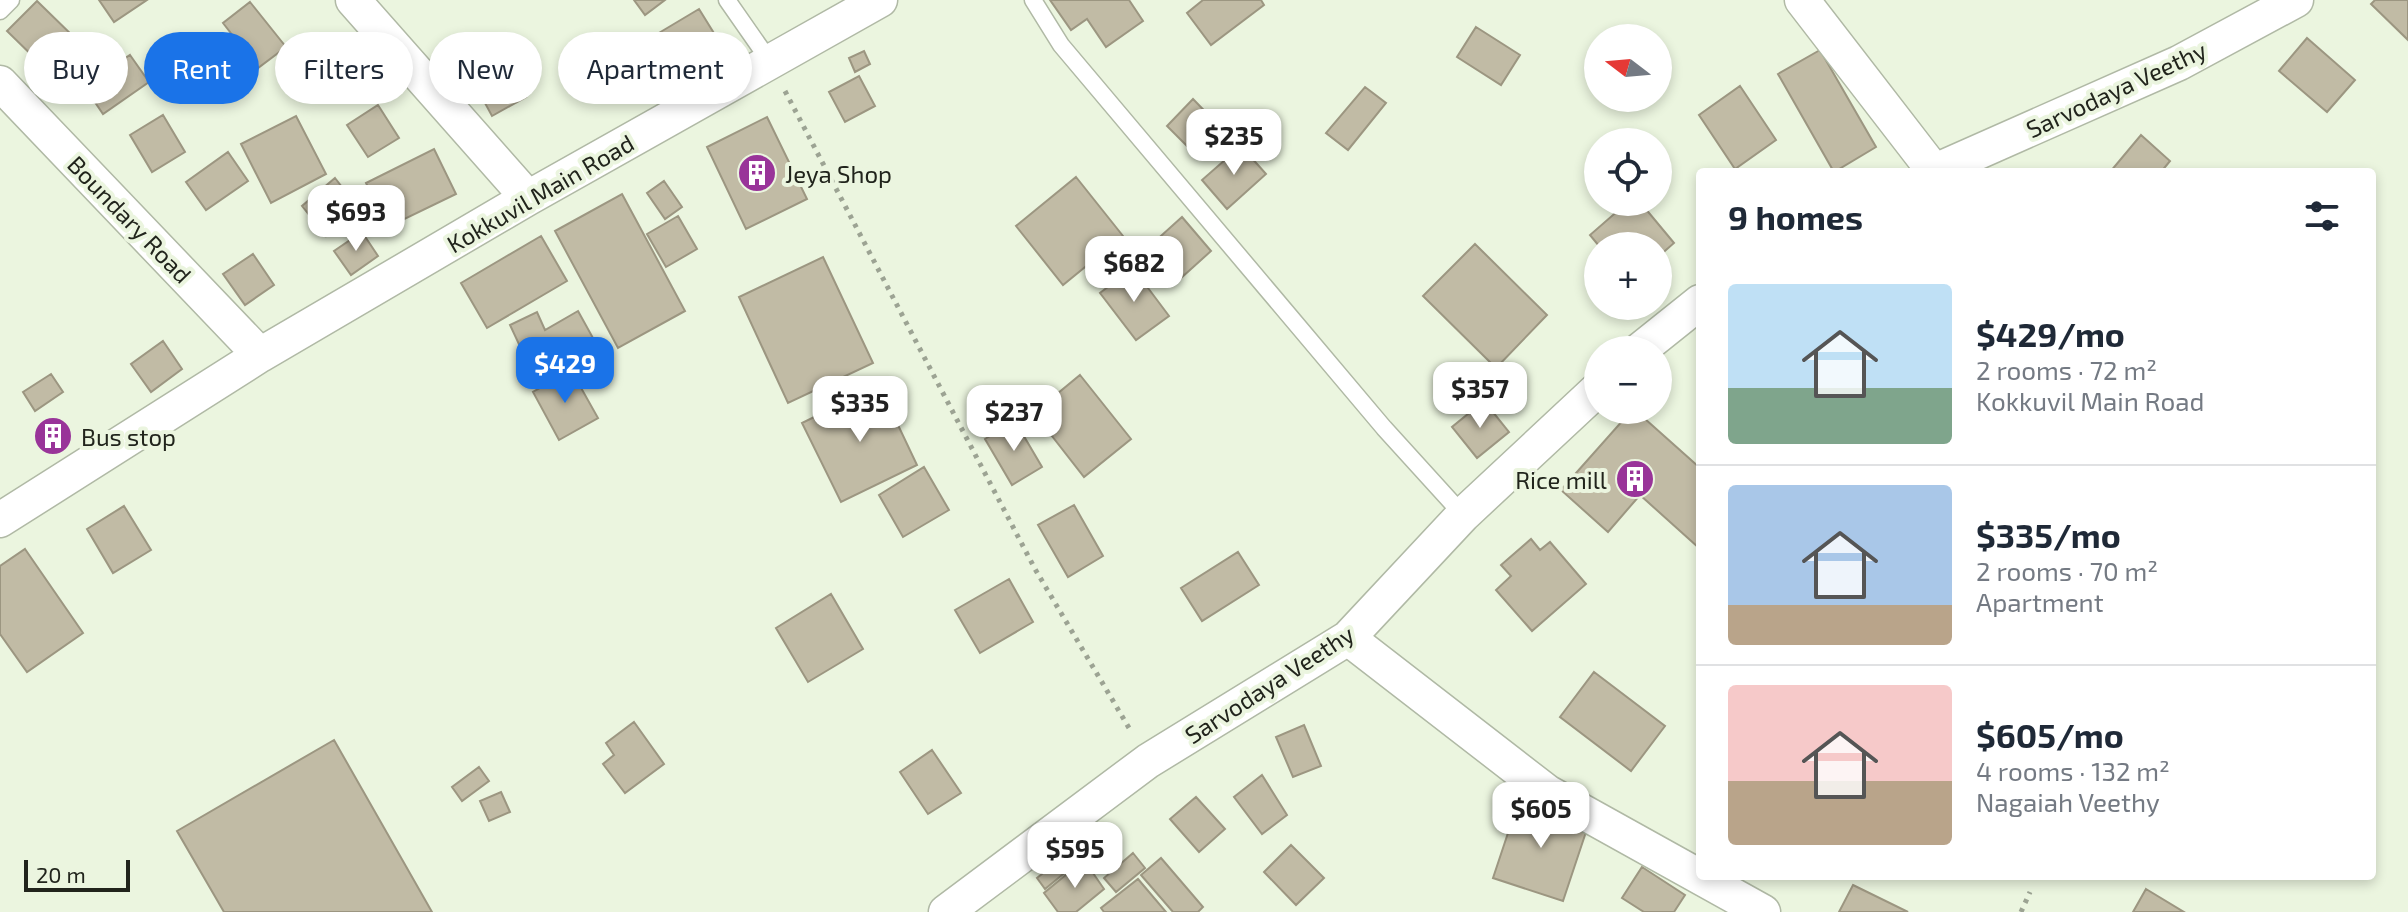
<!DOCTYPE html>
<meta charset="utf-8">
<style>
body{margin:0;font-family:"Exo 2",sans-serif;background:#f6f6f7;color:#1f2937;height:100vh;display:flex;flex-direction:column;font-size:30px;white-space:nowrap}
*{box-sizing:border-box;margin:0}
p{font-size:26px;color:#747a83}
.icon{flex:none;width:44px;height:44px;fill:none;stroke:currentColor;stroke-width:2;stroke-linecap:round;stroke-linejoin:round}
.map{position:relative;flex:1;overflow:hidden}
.drawer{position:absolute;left:1696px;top:168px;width:680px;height:712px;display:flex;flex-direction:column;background:#fff;border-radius:8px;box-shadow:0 4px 12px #0003}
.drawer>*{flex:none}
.banner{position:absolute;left:24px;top:32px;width:760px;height:72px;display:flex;gap:16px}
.needle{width:52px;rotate:286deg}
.tools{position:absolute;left:1584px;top:24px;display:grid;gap:16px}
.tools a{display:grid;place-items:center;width:88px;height:88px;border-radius:50%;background:#fff;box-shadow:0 4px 12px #0003;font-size:40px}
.scale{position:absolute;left:24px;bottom:20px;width:106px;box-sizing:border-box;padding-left:8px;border:4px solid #21241c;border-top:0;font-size:22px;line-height:28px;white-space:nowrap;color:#21241c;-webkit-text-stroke:6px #ebf5df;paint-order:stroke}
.price{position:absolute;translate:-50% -68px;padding:0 18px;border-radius:16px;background:#fff;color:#222;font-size:26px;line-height:52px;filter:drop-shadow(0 2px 4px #0008)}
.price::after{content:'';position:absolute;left:50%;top:48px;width:24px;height:18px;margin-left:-12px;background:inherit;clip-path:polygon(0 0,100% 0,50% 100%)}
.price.selected{background:#1a73e8;color:#fff}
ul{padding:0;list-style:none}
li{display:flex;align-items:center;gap:24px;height:200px;padding:0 32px}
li+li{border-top:2px solid #e0e1e3}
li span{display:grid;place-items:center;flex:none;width:224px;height:160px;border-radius:8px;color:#555}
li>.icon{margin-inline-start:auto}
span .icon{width:96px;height:96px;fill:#fffc;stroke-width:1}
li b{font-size:34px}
h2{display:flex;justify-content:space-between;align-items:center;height:96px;padding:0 32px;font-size:34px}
.pill{padding:0 28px;border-radius:36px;background:#fff;box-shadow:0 4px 12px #0003;font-size:28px;line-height:72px}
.pill.selected{background:#1a73e8;color:#fff}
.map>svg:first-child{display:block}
.building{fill:#c1bba5;stroke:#9c9681;stroke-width:2}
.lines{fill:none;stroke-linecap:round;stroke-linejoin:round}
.service-casing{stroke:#b0b9a5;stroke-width:19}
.minor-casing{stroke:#b0b9a5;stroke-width:37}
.path{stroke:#9ca393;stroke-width:5;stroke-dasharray:4 6;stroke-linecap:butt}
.service{stroke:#fff;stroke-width:16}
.minor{stroke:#fff;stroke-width:34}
.labels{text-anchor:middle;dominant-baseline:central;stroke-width:8;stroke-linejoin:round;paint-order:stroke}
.street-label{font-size:24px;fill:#21241c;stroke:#ebf5df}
.poi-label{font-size:24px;fill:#21241c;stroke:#ebf5df;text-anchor:start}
</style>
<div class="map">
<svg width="2408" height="912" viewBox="0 0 2408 912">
<rect width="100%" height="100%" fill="#ebf5df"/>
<path class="building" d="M99 0H147L114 22Z
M634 0H665L645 15Z
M1050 0H1129L1143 21 1106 47 1087 19 1071 30Z
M1203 0H1261L1264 5 1211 45 1187 13Z
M2375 0H2408V40L2371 4Z
M37 1 78 41 48 71 7 31Z
M250 2 286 47 258 68 223 23Z
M699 9 725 51 653 95 627 52Z
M1476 27 1520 55 1501 85 1457 57Z
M2307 38 2355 80 2327 112 2279 71Z
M1820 50 1876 147 1834 172 1778 74Z
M864 51 870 64 855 72 849 58Z
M130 55 149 82 103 114 84 86Z
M506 62 526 97 492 116 473 81Z
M859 76 875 106 845 122 829 92Z
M1740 86 1776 140 1735 169 1699 115Z
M1365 87 1386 103 1348 150 1326 133Z
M1193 99 1225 132 1199 158 1167 126Z
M378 105 399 138 368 157 347 125Z
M163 115 185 152 152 172 130 135Z
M296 116 326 174 271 203 241 144Z
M767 117 807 199 746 229 707 147Z
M2141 135 2170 161 2161 172H2110Z
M1241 146 1266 174 1227 209 1202 180Z
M434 149 456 194 388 227 366 183Z
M228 152 248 181 206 210 186 182Z
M1076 177 1123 236 1063 285 1016 226Z
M335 178 359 209 326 236 302 206Z
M664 181 682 207 665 219 647 193Z
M622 194 685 311 618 348 555 231Z
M1628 202H1640L1674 243 1658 257V246H1599L1590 235Z
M678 216 697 249 666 267 647 234Z
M1182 217 1211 251 1181 278 1152 244Z
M362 232 378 256 351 275 334 251Z
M541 236 567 281 487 328 461 283Z
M1475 244 1547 315 1496 368 1423 296Z
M253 254 274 285 245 305 223 274Z
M823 257 873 363 788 403 739 297Z
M1133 268 1169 316 1136 340 1100 293Z
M578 311 593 338 558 357 550 343 524 355 510 325 537 312 545 330Z
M163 341 182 369 151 392 131 364Z
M571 370 598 418 559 440 533 392Z
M51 374 63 392 35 411 23 392Z
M1080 375 1131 439 1084 477 1034 413Z
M879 385 917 465 841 502 802 423Z
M1484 401 1509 432 1477 458 1452 427Z
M1632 410H1635L1700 468 1699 548 1640 495 1608 532 1561 490Z
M1015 421 1042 467 1012 485 985 439Z
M60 424 67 435 46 449 38 438Z
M924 467 949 510 903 537 879 495Z
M1074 505 1103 556 1068 577 1038 525Z
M124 506 151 550 113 573 87 529Z
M1531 539 1540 550 1550 542 1586 584 1532 631 1496 590 1511 576 1501 565Z
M25 549 83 633 27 672 0 634V566Z
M1238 552 1259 585 1202 621 1181 588Z
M1009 579 1033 622 980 653 955 610Z
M831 594 863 649 808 682 776 628Z
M1594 672 1665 726 1631 771 1560 717Z
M634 722 664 764 625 793 603 764 614 755 606 743Z
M1304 725 1321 766 1293 777 1276 737Z
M334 740 432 912H224L177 831Z
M932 750 961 793 928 814 900 772Z
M479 767 489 781 462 801 452 787Z
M1262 775 1287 815 1262 834 1234 797Z
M501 792 510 812 489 821 480 801Z
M1196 797 1225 829 1199 852 1170 819Z
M1519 800 1589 823 1563 901 1493 878Z
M1291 845 1324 878 1296 905 1264 872Z
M1071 851 1079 861 1045 889 1037 878Z
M1133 853 1145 868 1116 892 1104 878Z
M1161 858 1203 907 1198 912H1173L1141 875Z
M1084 860 1104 889 1076 912H1058L1044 893Z
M1642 867 1685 895 1674 912H1644L1622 898Z
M1138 879 1166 912H1104L1101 908Z
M1853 885 1908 912H1839Z
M2146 889 2184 912H2133Z"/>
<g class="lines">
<defs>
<path id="service" d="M727 0 771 63
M1033 0 1061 45 1384 428 1463 515
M0 11 11 0"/>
<path id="minor" d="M353 0 528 198
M1802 0 1934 171
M0 83 260 355
M1933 172 2179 63 2296 0
M1640 350 1700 302
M0 520 260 355 528 198 880 0
M1348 638 1547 792 1763 912
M946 912 1148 761 1348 638 1463 515 1598 389"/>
</defs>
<use href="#service" class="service-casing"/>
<use href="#minor" class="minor-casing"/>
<path class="path" d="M785 91 1035 569 1132 733
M2021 912 2030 892"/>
<use href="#service" class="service"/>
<use href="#minor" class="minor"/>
</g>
<defs>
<symbol id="building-disc" viewBox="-11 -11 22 22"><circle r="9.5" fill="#993499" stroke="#ebf5df"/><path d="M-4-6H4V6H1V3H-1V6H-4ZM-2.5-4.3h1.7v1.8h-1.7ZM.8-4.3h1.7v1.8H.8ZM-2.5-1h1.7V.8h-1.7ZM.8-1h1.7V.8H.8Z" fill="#fff"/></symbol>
</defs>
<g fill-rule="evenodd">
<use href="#building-disc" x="735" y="151" width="44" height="44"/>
<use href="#building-disc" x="31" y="414" width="44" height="44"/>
<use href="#building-disc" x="1613" y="457" width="44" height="44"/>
</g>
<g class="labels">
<g class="street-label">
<text transform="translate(2116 89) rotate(-25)">Sarvodaya Veethy</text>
<text transform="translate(540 193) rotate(-30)">Kokkuvil Main Road</text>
<text transform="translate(130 219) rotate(46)">Boundary Road</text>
<text transform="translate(1269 684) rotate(-33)">Sarvodaya Veethy</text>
</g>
<g class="poi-label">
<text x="785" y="173">Jeya Shop</text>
<text x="81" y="436">Bus stop</text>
<text x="1607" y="479" text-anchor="end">Rice mill</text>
</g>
</g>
</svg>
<div class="tools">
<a><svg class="needle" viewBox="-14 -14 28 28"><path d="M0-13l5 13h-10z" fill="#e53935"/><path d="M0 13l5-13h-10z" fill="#747a83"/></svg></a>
<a><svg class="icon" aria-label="locate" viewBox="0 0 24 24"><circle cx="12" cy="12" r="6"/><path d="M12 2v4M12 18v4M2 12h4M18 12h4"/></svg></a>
<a>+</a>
<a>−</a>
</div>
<div class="scale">20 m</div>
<b class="price" style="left:1234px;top:177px">$235</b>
<b class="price" style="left:356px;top:253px">$693</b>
<b class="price" style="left:1134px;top:304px">$682</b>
<b class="price selected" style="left:565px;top:405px">$429</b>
<b class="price" style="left:1480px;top:430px">$357</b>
<b class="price" style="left:860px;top:444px">$335</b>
<b class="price" style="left:1014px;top:453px">$237</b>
<b class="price" style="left:1541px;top:850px">$605</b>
<b class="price" style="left:1075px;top:890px">$595</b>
<div class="banner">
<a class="pill">Buy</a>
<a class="pill selected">Rent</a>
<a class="pill">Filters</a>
<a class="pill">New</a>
<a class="pill">Apartment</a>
</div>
<section class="drawer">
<h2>9 homes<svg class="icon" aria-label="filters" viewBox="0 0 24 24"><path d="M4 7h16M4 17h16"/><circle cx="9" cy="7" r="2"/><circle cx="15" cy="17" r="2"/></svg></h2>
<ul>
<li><span style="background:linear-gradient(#bfe0f5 65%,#7fa58c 0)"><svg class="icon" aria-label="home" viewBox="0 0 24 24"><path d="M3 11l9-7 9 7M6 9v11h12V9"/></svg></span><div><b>$429/mo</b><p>2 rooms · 72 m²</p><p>Kokkuvil Main Road</p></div></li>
<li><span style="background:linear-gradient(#a9c7e8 75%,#b9a48a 0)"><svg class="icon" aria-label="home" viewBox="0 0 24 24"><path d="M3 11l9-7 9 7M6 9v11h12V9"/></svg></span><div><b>$335/mo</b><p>2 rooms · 70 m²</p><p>Apartment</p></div></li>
<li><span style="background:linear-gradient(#f6c9c9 60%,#b9a48a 0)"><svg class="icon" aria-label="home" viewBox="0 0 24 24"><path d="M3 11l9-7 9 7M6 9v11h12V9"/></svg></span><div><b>$605/mo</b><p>4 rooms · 132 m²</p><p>Nagaiah Veethy</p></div></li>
</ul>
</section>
</div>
